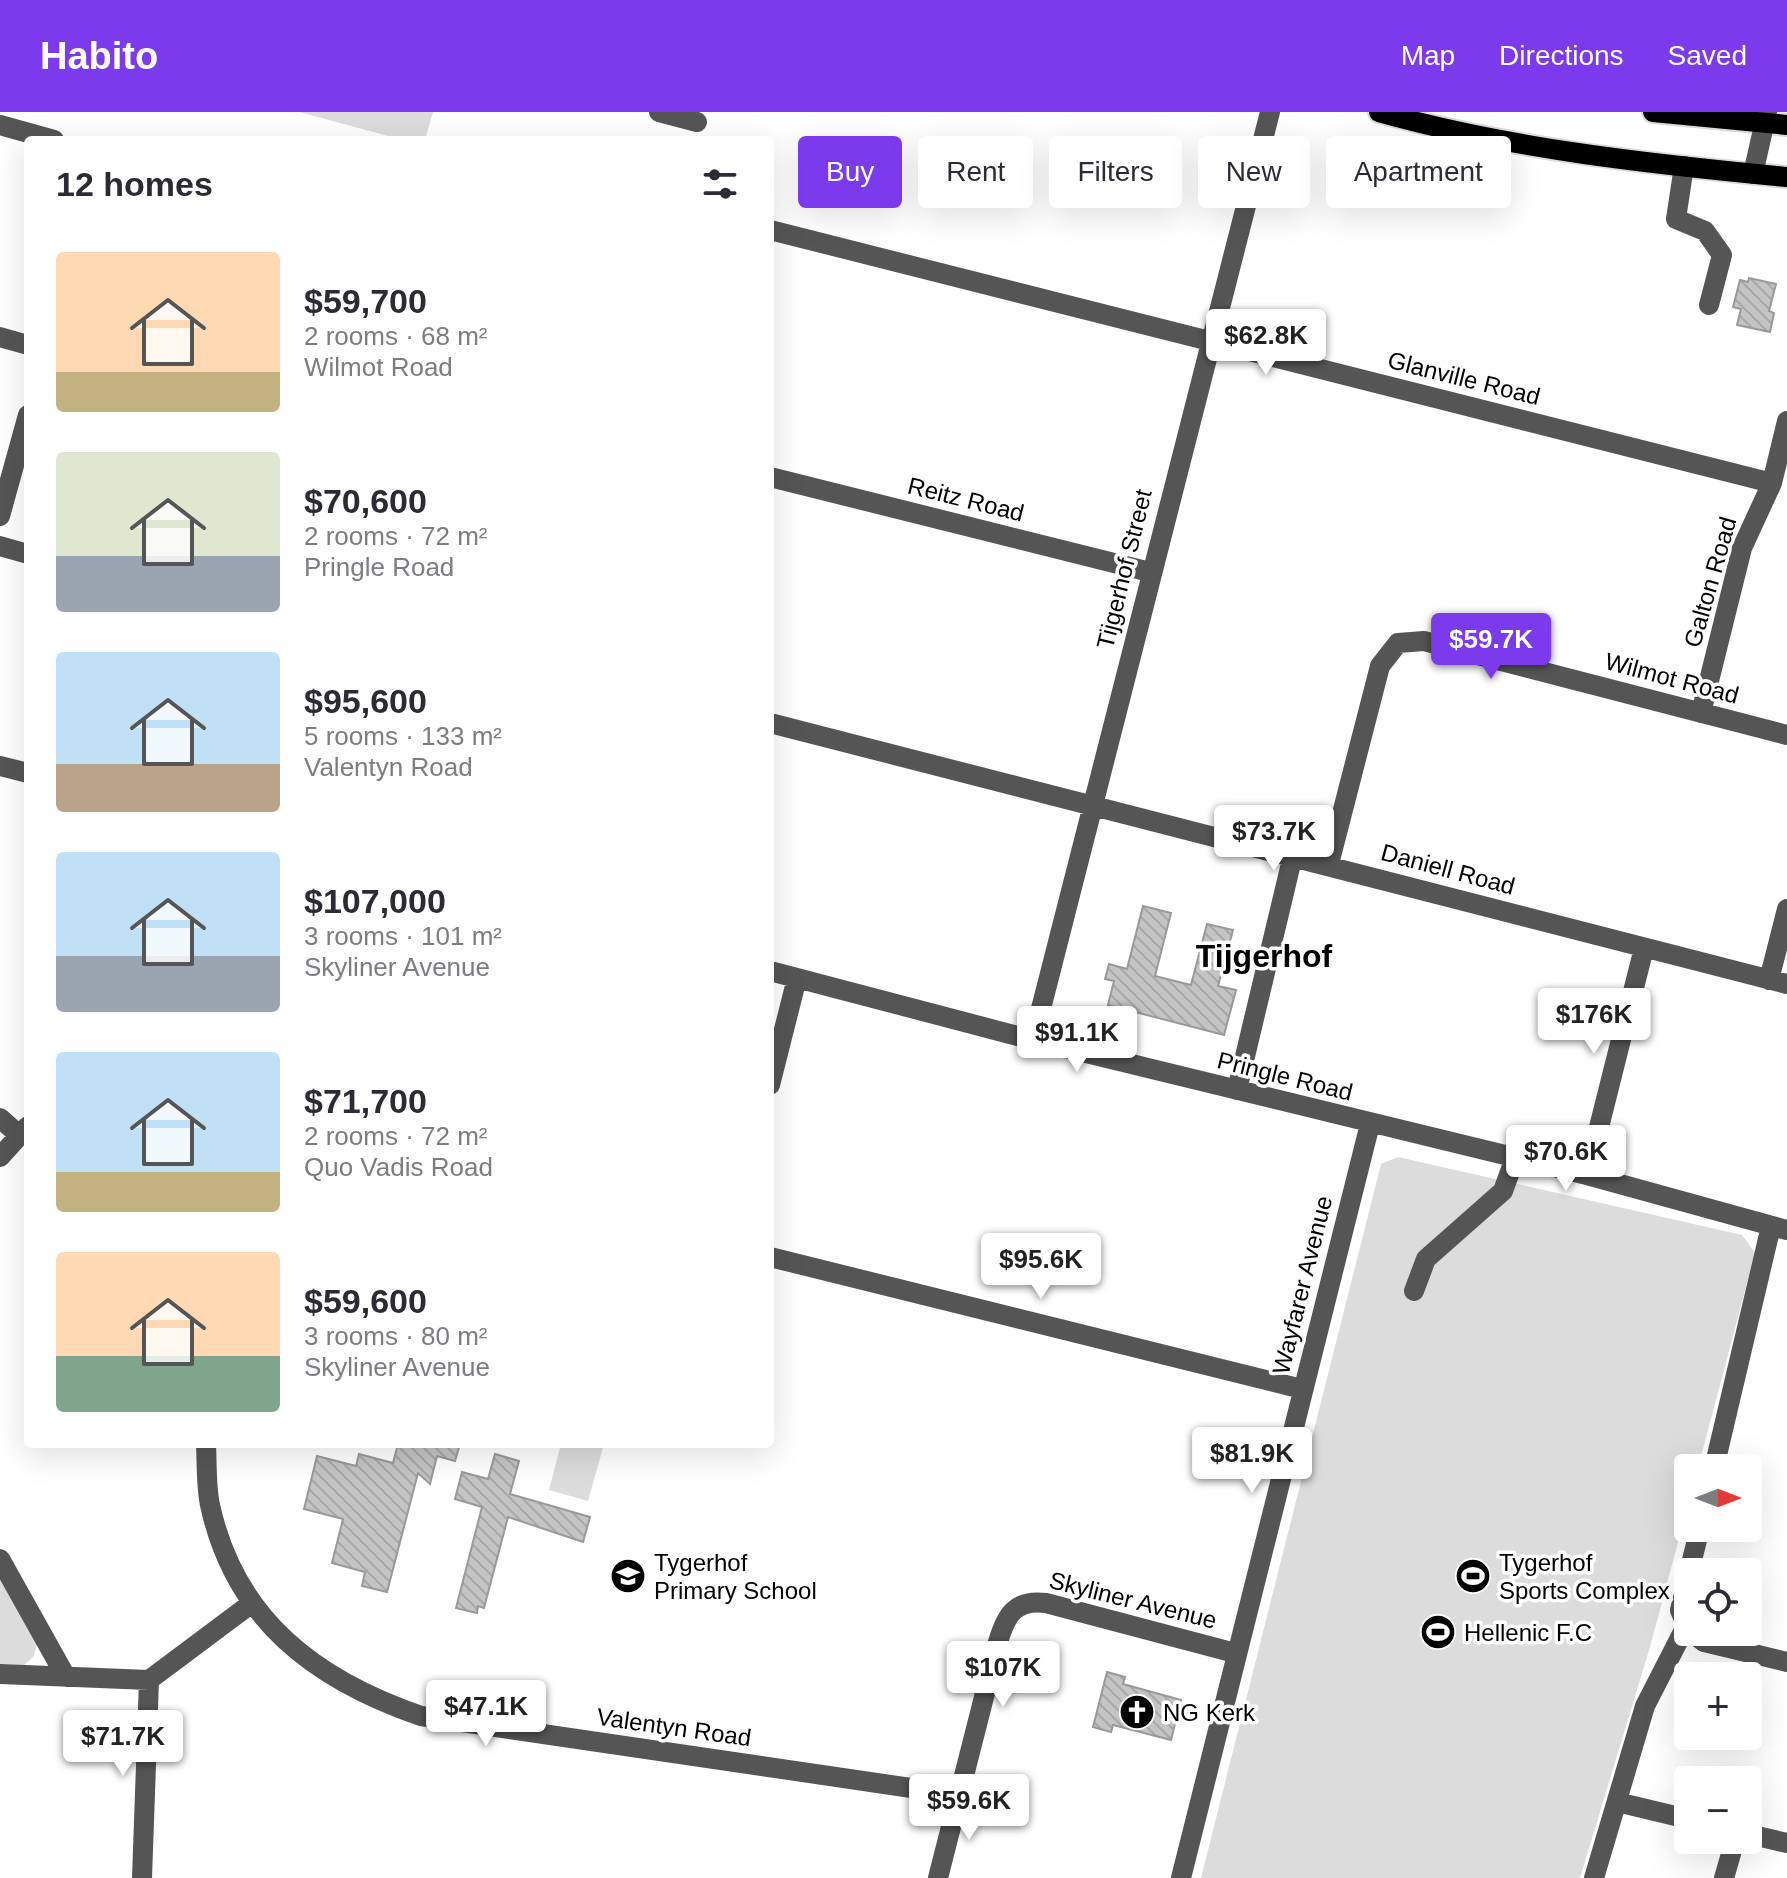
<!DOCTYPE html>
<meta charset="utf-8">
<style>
body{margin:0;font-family:Arial,sans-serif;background:#f2f2f3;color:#2b2b33;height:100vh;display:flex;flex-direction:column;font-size:30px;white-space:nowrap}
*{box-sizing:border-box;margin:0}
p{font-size:26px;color:#7c7c81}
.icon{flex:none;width:44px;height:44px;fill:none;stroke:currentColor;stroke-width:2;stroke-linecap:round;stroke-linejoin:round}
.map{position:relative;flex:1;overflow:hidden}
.details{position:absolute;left:24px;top:24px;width:750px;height:1312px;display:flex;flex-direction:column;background:#fff;border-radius:8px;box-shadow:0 8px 32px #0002}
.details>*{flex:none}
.top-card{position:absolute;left:798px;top:24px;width:760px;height:72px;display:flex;gap:16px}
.needle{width:52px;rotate:90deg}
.fabs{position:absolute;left:1674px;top:1342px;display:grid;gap:16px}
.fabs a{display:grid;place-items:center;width:88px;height:88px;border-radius:8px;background:#fff;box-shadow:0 8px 32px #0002;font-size:40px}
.price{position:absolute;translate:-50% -68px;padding:0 18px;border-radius:8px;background:#fff;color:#222;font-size:26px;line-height:52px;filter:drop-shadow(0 2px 4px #0008)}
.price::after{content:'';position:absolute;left:50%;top:48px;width:24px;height:18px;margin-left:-12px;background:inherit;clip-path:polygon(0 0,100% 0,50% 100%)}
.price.on{background:#7c3aed;color:#fff}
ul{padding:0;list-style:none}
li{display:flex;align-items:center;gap:24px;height:200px;padding:0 32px}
li span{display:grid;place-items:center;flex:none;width:224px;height:160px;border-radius:8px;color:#555}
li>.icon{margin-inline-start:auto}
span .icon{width:96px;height:96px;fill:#fffc;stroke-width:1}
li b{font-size:34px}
h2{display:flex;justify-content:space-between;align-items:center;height:96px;padding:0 32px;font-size:34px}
.chip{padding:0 28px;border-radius:8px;background:#fff;box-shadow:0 8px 32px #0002;font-size:28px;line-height:72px}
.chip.on{background:#7c3aed;color:#fff}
header{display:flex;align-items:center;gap:48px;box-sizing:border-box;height:112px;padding:0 40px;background:#7c3aed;color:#fff}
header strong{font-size:38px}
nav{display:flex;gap:44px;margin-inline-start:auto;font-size:28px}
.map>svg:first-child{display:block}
.park{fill:#dcdcdc}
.building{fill:url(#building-back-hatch);stroke:#999;stroke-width:2}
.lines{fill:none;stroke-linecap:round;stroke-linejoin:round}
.major-casing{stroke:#dbdbdb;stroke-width:24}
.minor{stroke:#555;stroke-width:20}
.major{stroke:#000;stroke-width:20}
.labels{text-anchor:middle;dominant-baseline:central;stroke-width:7;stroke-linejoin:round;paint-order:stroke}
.street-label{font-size:24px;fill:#000;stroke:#fff}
.poi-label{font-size:24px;fill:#000;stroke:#fff;text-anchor:start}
.district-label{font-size:32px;font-weight:bold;fill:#000;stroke:#fff}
</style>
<header>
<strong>Habito</strong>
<nav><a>Map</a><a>Directions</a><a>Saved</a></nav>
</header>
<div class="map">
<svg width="1787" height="1766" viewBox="0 0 1787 1766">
<defs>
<pattern id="building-back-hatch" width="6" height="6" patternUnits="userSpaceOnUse" patternTransform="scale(2)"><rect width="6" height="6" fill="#c4c4c4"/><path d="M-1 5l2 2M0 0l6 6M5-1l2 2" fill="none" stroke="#a7a7a7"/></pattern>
</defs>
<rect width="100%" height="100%" fill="#fff"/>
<path class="park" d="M299 0H433L425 28H403Z
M1398 1045 1742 1123 1755 1141 1698 1356H1688V1393L1650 1535 1580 1766H1201L1381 1052Z
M561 1332H604L588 1389 549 1378Z
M0 1464 38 1529 34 1544 24 1553 0 1552Z"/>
<path class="building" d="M1749 166 1776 172 1769 199 1774 201 1770 220 1737 213 1741 197 1733 195 1740 168 1748 170Z
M1143 794 1171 801 1155 864 1191 873 1207 812 1233 818 1218 874 1236 878 1224 923 1108 893 1114 869 1105 867 1109 852 1127 857Z
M398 1332H460L455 1349 437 1344 430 1372 418 1361 387 1480 362 1474 365 1460 332 1451 343 1407 304 1397 317 1344 356 1354 359 1342 393 1351Z
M495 1342 519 1349 510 1382 590 1405 583 1430 508 1405 484 1496 478 1494 477 1501 456 1496 482 1395 455 1387 462 1360 488 1367Z
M1107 1560 1125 1565 1123 1572 1181 1588 1171 1628 1113 1613 1111 1620 1093 1615Z"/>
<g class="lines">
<defs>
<path id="major" d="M1379 0C1511 37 1650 52 1787 65
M1653 0 1787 13"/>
</defs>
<use href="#major" class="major-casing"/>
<path class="minor" d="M659 0 697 10
M0 13 54 28
M1684 54 1676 107 1705 119 1722 143 1709 193
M1753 62 1767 0
M770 118 1772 371
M0 225 28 233
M770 365 1150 460
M0 404 28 303
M0 434 28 442
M1701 601 1742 436 1772 371 1787 309
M770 611 1787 872
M0 654 28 661
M1329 752 1380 554 1398 531 1424 529 1787 623
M770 859 1033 928 1587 1063 1787 1118
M1769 868 1787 797
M1033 928 1270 0
M770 973 797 866
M1237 978 1293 743
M0 1006 19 1023
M0 1045 28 1014
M1587 1063 1644 836
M770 1145 1302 1277
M1414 1179 1426 1147 1503 1079 1515 1046
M206 1332C207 1352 206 1374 210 1393 235 1508 316 1568 421 1604L959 1683
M1714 1356 1771 1114
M0 1447 66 1565
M1689 1460 1700 1416
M1688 1466 1680 1498 1688 1517
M1691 1520 1704 1530 1787 1550
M0 1562 149 1568 252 1491
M1617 1690 1688 1707
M1748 1722 1787 1731
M142 1766 149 1568
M938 1766 998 1530C1006 1503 1015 1487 1046 1491L1235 1541
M1181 1766 1370 1012
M1594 1766 1645 1594 1686 1514
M1724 1766 1735 1728"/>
<use href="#major" class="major"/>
</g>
<defs>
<symbol id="school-disc" viewBox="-11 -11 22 22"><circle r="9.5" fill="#000" stroke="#fff"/><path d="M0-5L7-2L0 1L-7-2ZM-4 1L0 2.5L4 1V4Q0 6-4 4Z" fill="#fff"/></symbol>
<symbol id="stadium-disc" viewBox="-11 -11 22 22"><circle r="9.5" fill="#000" stroke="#fff"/><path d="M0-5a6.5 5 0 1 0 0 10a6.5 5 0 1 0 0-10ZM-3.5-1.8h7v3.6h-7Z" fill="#fff"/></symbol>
<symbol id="church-disc" viewBox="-11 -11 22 22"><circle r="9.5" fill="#000" stroke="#fff"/><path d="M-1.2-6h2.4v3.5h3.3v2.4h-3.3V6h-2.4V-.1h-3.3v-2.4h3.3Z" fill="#fff"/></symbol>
</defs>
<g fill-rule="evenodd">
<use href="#school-disc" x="608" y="1444" width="40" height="40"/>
<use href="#stadium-disc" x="1453" y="1444" width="40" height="40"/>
<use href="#stadium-disc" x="1418" y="1500" width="40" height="40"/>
<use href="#church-disc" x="1117" y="1580" width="40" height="40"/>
</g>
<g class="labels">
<g class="street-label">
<text transform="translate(1464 266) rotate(14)">Glanville Road</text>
<text transform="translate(966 387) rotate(14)">Reitz Road</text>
<text transform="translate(1124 457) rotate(-76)">Tijgerhof Street</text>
<text transform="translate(1710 470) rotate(-74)">Galton Road</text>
<text transform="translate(1672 566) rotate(15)">Wilmot Road</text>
<text transform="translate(1448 757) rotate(15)">Daniell Road</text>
<text transform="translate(1285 964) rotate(14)">Pringle Road</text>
<text transform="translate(1302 1173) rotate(-76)">Wayfarer Avenue</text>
<text transform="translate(1133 1488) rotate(14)">Skyliner Avenue</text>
<text transform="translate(674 1615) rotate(8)">Valentyn Road</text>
</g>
<g class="poi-label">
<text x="654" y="1450">Tygerhof<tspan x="654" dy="28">Primary School</tspan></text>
<text x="1499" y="1450">Tygerhof<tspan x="1499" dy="28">Sports Complex</tspan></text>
<text x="1464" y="1520">Hellenic F.C</text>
<text x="1163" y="1600">NG Kerk</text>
</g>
<g class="district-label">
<text x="1264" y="844">Tijgerhof</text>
</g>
</g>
</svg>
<div class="fabs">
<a><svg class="needle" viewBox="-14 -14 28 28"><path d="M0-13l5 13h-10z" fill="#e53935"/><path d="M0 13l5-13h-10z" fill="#7c7c81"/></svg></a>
<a><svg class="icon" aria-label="locate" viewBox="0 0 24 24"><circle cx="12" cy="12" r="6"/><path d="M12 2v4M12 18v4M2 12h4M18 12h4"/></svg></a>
<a>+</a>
<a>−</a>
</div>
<b class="price" style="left:1266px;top:265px">$62.8K</b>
<b class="price on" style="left:1491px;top:569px">$59.7K</b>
<b class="price" style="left:1274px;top:761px">$73.7K</b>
<b class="price" style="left:1594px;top:944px">$176K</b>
<b class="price" style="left:1077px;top:962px">$91.1K</b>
<b class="price" style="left:1566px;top:1081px">$70.6K</b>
<b class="price" style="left:1041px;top:1189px">$95.6K</b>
<b class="price" style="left:1252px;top:1383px">$81.9K</b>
<b class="price" style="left:1003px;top:1597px">$107K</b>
<b class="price" style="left:486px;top:1636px">$47.1K</b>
<b class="price" style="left:123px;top:1666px">$71.7K</b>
<b class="price" style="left:969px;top:1730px">$59.6K</b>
<div class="top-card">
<a class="chip on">Buy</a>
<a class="chip">Rent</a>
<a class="chip">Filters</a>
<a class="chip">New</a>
<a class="chip">Apartment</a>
</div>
<section class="details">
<h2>12 homes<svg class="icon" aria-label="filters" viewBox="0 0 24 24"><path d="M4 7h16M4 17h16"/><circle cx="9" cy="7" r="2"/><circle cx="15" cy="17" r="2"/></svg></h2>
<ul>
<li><span style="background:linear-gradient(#ffd9b3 75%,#c2b280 0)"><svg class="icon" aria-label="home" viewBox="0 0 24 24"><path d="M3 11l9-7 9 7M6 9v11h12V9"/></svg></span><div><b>$59,700</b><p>2 rooms · 68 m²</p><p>Wilmot Road</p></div></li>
<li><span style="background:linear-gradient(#dfe7d0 65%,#9aa5b1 0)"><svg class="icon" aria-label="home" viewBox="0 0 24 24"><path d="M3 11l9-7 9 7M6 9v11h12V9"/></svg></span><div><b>$70,600</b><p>2 rooms · 72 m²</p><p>Pringle Road</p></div></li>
<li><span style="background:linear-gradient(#bfe0f5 70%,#b9a48a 0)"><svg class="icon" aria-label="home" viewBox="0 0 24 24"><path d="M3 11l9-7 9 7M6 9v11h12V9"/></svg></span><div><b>$95,600</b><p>5 rooms · 133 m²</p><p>Valentyn Road</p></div></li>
<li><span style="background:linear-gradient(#bfe0f5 65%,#9aa5b1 0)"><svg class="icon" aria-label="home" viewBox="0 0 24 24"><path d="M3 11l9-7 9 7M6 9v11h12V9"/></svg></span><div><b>$107,000</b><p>3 rooms · 101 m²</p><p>Skyliner Avenue</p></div></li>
<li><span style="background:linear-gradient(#bfe0f5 75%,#c2b280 0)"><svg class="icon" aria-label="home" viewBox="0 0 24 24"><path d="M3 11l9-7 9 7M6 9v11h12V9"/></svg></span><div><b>$71,700</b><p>2 rooms · 72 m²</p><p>Quo Vadis Road</p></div></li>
<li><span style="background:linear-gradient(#ffd9b3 65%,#7fa58c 0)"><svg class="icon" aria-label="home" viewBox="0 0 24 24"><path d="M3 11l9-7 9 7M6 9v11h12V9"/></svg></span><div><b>$59,600</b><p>3 rooms · 80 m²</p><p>Skyliner Avenue</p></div></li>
</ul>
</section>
</div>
